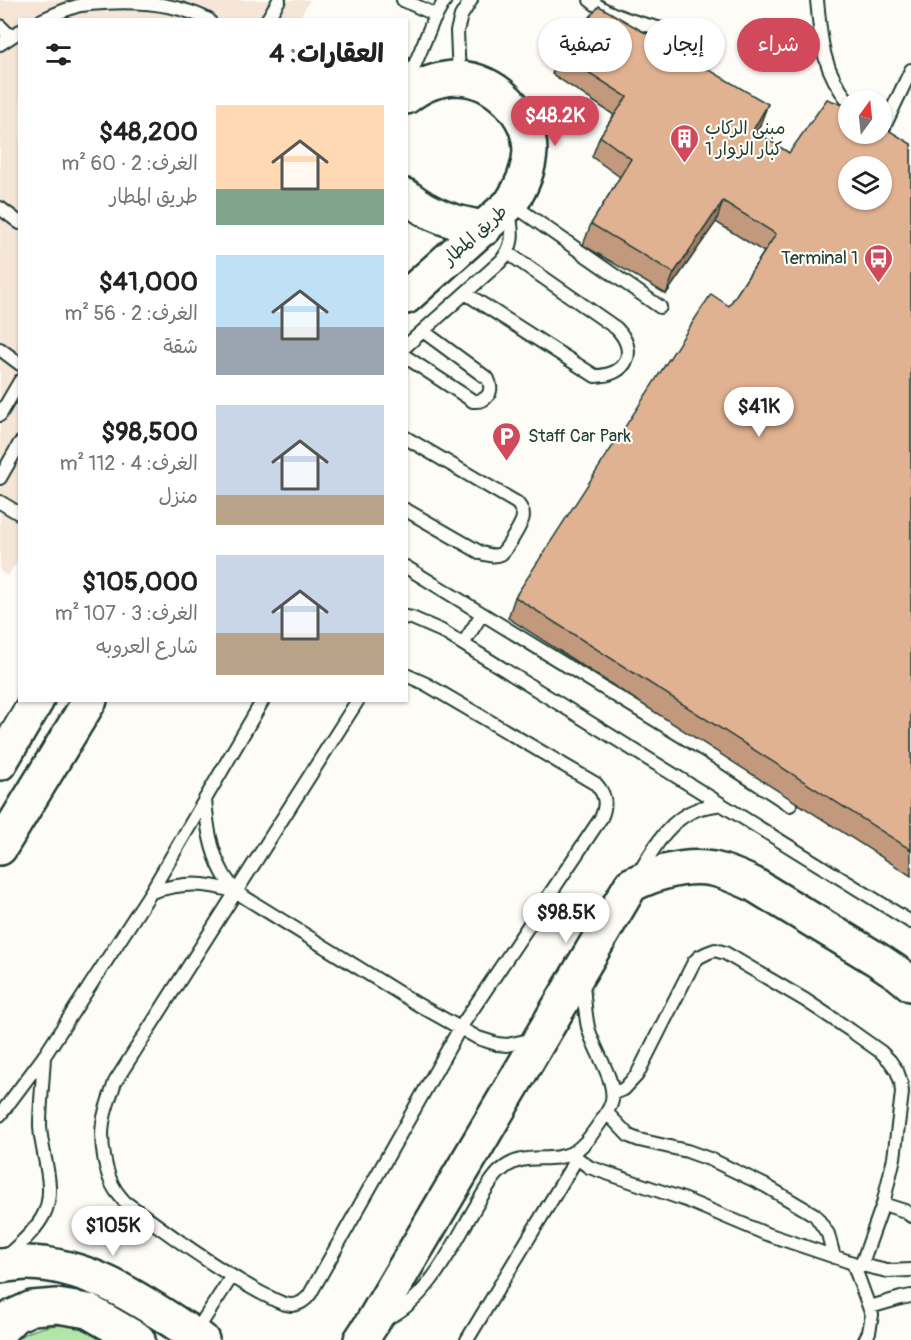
<!DOCTYPE html>
<html lang="ar">
<meta charset="utf-8">
<style>
body{margin:0;font-family:Pangolin,"Playpen Sans Arabic",sans-serif;background:#f6f6f6;color:#222;direction:rtl;height:100vh;display:flex;flex-direction:column;font-size:22px;white-space:nowrap}
*{box-sizing:border-box;margin:0}
p{font-size:20px;color:#767676}
.icon{flex:none;width:33px;height:33px;fill:none;stroke:currentColor;stroke-width:2;stroke-linecap:round;stroke-linejoin:round}
.map{position:relative;flex:1;overflow:hidden;direction:ltr}
.details{position:absolute;left:18px;top:18px;width:390px;height:684px;display:flex;flex-direction:column;background:#fff;border-radius:0px;box-shadow:0 2px 4px #0004;direction:rtl}
.details>*{flex:none}
.hud{position:absolute;left:426px;top:18px;width:394px;height:54px;direction:rtl;display:flex;gap:12px}
.needle{width:39px;rotate:15deg}
.fabs{position:absolute;left:838px;top:90px;display:grid;gap:12px}
.fabs a{display:grid;place-items:center;width:54px;height:54px;border-radius:50%;background:#fff;box-shadow:0 2px 4px #0004;font-size:30px}
.price{position:absolute;translate:-50% -51px;padding:0 14px;border-radius:21px;background:#fff;color:#222;font-size:20px;line-height:39px;filter:drop-shadow(0 2px 3px #0008)}
.price::after{content:'';position:absolute;left:50%;top:36px;width:18px;height:14px;margin-left:-9px;background:inherit;clip-path:polygon(0 0,100% 0,50% 100%)}
.price.on{background:#d1495b;color:#fff}
ul{padding:0;list-style:none}
li{display:flex;align-items:center;gap:18px;height:150px;padding:0 24px}
li span{display:grid;place-items:center;flex:none;width:168px;height:120px;border-radius:0px;color:#555}
li>.icon{margin-inline-start:auto}
span .icon{width:72px;height:72px;fill:#fffc;stroke-width:1}
li b{font-size:26px}
h2{display:flex;justify-content:space-between;align-items:center;height:72px;padding:0 24px;font-size:26px}
.pill{padding:0 21px;border-radius:27px;background:#fff;box-shadow:0 2px 4px #0004;font-size:21px;line-height:54px}
.pill.on{background:#d1495b;color:#fff}
.map>svg:first-child{display:block}
.built{fill:#f5e6d8}
.grass{fill:#b2e6a7;stroke:#68926e;stroke-width:1.5}
.lines{fill:none;stroke-linecap:round;stroke-linejoin:round}
.lane-casing{stroke:#1f3d34;stroke-width:16}
.secondary-casing{stroke:#1f3d34;stroke-width:38}
.lane{stroke:#fdfcf7;stroke-width:12}
.secondary{stroke:#fdfcf7;stroke-width:33}
.wall{fill:#c2997d;stroke:#1f3d34;stroke-width:1.5}
.shaded-wall{fill:#9e7d66;stroke:#1f3d34;stroke-width:1.5}
.building{fill:#e1b291;stroke:#1f3d34;stroke-width:1.5;fill-rule:evenodd}
.labels{text-anchor:middle;dominant-baseline:central;stroke-width:4.5;stroke-linejoin:round;paint-order:stroke}
.poi-label{font-size:18px;fill:#1f3d34;stroke:#fdfcf7;text-anchor:start}
.street-label{font-size:18px;fill:#1f3d34;stroke:#fdfcf7}
</style>
<div class="map">
<svg width="911" height="1340" viewBox="0 0 911 1340">
<rect width="100%" height="100%" fill="#fdfcf7"/>
<filter id="ink" filterUnits="userSpaceOnUse"><feTurbulence type="fractalNoise" baseFrequency=".0167" numOctaves="2"/><feDisplacementMap in="SourceGraphic" scale="12" xChannelSelector="R" yChannelSelector="G"/><feConvolveMatrix kernelMatrix="1 2 1 2 8 2 1 2 1" color-interpolation-filters="sRGB"/></filter>
<g filter="url(#ink)">
<path class="built" d="M0 0H310L299 19 20 20V558L7 576 0 571Z"/>
<path class="grass" d="M68 1324 82 1326 110 1340H14C32 1329 47 1325 68 1324Z"/>
<g class="lines">
<defs>
<path id="lane" d="M403 0 436 15
M590 0C609 17 646 25 670 31
M817 0C821 41 822 69 849 102
M42 20C55 14 68 8 81 5 122 0 171 0 209 20
M267 20 279 0
M0 26 10 36
M0 44 20 31
M459 77 457 31 461 16 471 0
M406 86 432 23 445 0
M882 131 911 70
M512 204 660 307
M0 208 20 223
M465 293 595 376C627 376 639 351 616 328L508 253
M406 346 501 261C516 243 512 231 509 210
M0 349 20 364
M406 357 473 401C487 402 494 392 488 379L423 331
M0 415 20 381
M406 438 517 503C520 507 523 510 523 516 523 523 506 550 501 554 494 557 488 555 481 553L406 510
M0 478 20 443
M0 502 20 514
M406 567 719 759 790 805
M406 617 412 618 442 631 911 922
M463 644 482 614
M358 700 115 1082C111 1095 105 1108 103 1123 100 1142 105 1175 116 1191 119 1195 122 1199 125 1202 169 1234 213 1267 261 1293 270 1297 281 1305 291 1305 299 1305 306 1300 310 1294L460 1028 601 818C607 805 606 795 596 784L426 684 406 675
M205 799C207 824 210 850 223 873 226 879 232 886 236 892
M639 873C654 848 669 819 698 809 705 806 714 806 721 804
M151 892C184 882 204 882 236 892L417 1004 478 1038 497 1044 507 1045 525 1041 535 1037
M614 1093 624 1089 637 1075 694 962 699 957 707 953 715 950 725 953 805 1000 850 1030 881 1052 890 1061 897 1071 901 1082 902 1093 894 1158 883 1204 861 1266
M607 1113 629 1136 639 1140 687 1151 712 1160 766 1186 815 1215 828 1234 834 1257
M0 1115 45 1055 151 892 263 700
M573 1152 577 1158 589 1167 686 1200 764 1233 853 1263 887 1271 911 1270
M883 1204 905 1211 911 1216
M4 1259C18 1245 36 1231 44 1214 57 1187 41 1154 40 1126 40 1103 43 1080 44 1056
M853 1263 872 1315 869 1332 865 1340
M870 1307 901 1298 911 1296
M383 1320C428 1302 453 1245 476 1206 483 1194 490 1181 499 1172 524 1149 547 1165 572 1153 583 1147 590 1137 597 1127 602 1120 608 1112 611 1104 619 1083 593 1050 588 1027 585 1013 584 997 583 982
M195 1333 232 1276
M467 1340 577 1158"/>
<path id="secondary" d="M406 97C421 85 439 78 458 78 495 79 530 114 530 151 529 171 521 188 511 203L406 297
M406 196C431 216 454 223 485 228
M0 763 37 700
M0 848 90 700
M0 1266C9 1265 18 1263 27 1263 94 1264 148 1306 202 1340
M0 1330 14 1316 32 1308 57 1306 88 1311 138 1340
M361 1340 371 1325 631 885C656 873 685 864 713 869 727 872 740 878 753 884L878 960 899 974 911 984"/>
</defs>
<use href="#lane" class="lane-casing"/>
<use href="#secondary" class="secondary-casing"/>
<use href="#lane" class="lane"/>
<use href="#secondary" class="secondary"/>
</g>
<path class="wall" d="M560 54 760 125 756 132 789 153 911 144V876L508 618 515 597 729 306 764 252 716 222 666 294 583 245 591 224 620 177 592 157 600 136 614 115 552 74Z"/>
<path class="shaded-wall" d="M768 104 760 125 745 150 753 130Z
M723 201 716 222 666 294 674 273Z"/>
<path class="building" d="M599 6 768 104 753 130 789 153 827 99 849 107V134H882V126L911 144V850L515 597 711 294 729 306 776 234 723 201 674 273 591 224 631 159 600 136 627 97 560 54ZM849 166H882V200H849Z"/>
</g>
<defs>
<symbol id="building-pin" viewBox="-11 -11 22 30"><path d="M0 17L-7.5 6A9.5 9.5 0 1 1 7.5 6Z" fill="#d1495b" stroke="#fdfcf7"/><path d="M-4-6H4V6H1V3H-1V6H-4ZM-2.5-4.3h1.7v1.8h-1.7ZM.8-4.3h1.7v1.8H.8ZM-2.5-1h1.7V.8h-1.7ZM.8-1h1.7V.8H.8Z" fill="#fff"/></symbol>
<symbol id="bus-pin" viewBox="-11 -11 22 30"><path d="M0 17L-7.5 6A9.5 9.5 0 1 1 7.5 6Z" fill="#d1495b" stroke="#fdfcf7"/><path d="M-5-6H5V4H4V6H2V4H-2V6H-4V4H-5ZM-3.5-4V0h7V-4ZM-3.5 1.2v1.5H-2V1.2ZM2 1.2v1.5H3.5V1.2Z" fill="#fff"/></symbol>
<symbol id="parking-pin" viewBox="-11 -11 22 30"><path d="M0 17L-7.5 6A9.5 9.5 0 1 1 7.5 6Z" fill="#d1495b" stroke="#fdfcf7"/><path d="M-3.5-5.5H1a3.5 3.5 0 0 1 0 7H-1V5.5H-3.5ZM-1-3.4V-.6H.8a1.4 1.4 0 0 0 0-2.8Z" fill="#fff"/></symbol>
</defs>
<g fill-rule="evenodd">
<use href="#building-pin" x="668" y="122" width="33" height="45"/>
<use href="#bus-pin" x="862" y="242" width="33" height="45"/>
<use href="#parking-pin" x="490" y="420" width="33" height="45"/>
</g>
<g class="labels">
<g class="poi-label">
<text x="705" y="128">مبنى الركاب<tspan x="705" dy="21">1 كبار الزوار</tspan></text>
<text x="858" y="258" text-anchor="end">Terminal 1</text>
<text x="528" y="436">Staff Car Park</text>
</g>
<g class="street-label">
<text transform="translate(475 235) rotate(-42)">طريق المطار</text>
</g>
</g>
</svg>
<div class="fabs">
<a><svg class="needle" viewBox="-14 -14 28 28"><path d="M0-13l5 13h-10z" fill="#e53935"/><path d="M0 13l5-13h-10z" fill="#767676"/></svg></a>
<a><svg class="icon" aria-label="layers" viewBox="0 0 24 24"><path d="M12 4l9 5-9 5-9-5zM3 14l9 5 9-5"/></svg></a>
</div>
<b class="price on" style="left:555px;top:147px">$48.2K</b>
<b class="price" style="left:759px;top:438px">$41K</b>
<b class="price" style="left:566px;top:944px">$98.5K</b>
<b class="price" style="left:113px;top:1257px">$105K</b>
<div class="hud">
<a class="pill on">شراء</a>
<a class="pill">إيجار</a>
<a class="pill">تصفية</a>
</div>
<section class="details">
<h2>العقارات: 4<svg class="icon" aria-label="filters" viewBox="0 0 24 24"><path d="M4 7h16M4 17h16"/><circle cx="9" cy="7" r="2"/><circle cx="15" cy="17" r="2"/></svg></h2>
<ul>
<li><span style="background:linear-gradient(#ffd9b3 70%,#7fa58c 0)"><svg class="icon" aria-label="home" viewBox="0 0 24 24"><path d="M3 11l9-7 9 7M6 9v11h12V9"/></svg></span><div><b>$48,200</b><p>الغرف: 2 · 60 m²</p><p>طريق المطار</p></div></li>
<li><span style="background:linear-gradient(#bfe0f5 60%,#9aa5b1 0)"><svg class="icon" aria-label="home" viewBox="0 0 24 24"><path d="M3 11l9-7 9 7M6 9v11h12V9"/></svg></span><div><b>$41,000</b><p>الغرف: 2 · 56 m²</p><p>شقة</p></div></li>
<li><span style="background:linear-gradient(#c9d6e8 75%,#b9a48a 0)"><svg class="icon" aria-label="home" viewBox="0 0 24 24"><path d="M3 11l9-7 9 7M6 9v11h12V9"/></svg></span><div><b>$98,500</b><p>الغرف: 4 · 112 m²</p><p>منزل</p></div></li>
<li><span style="background:linear-gradient(#c9d6e8 65%,#b9a48a 0)"><svg class="icon" aria-label="home" viewBox="0 0 24 24"><path d="M3 11l9-7 9 7M6 9v11h12V9"/></svg></span><div><b>$105,000</b><p>الغرف: 3 · 107 m²</p><p>شارع العروبه</p></div></li>
</ul>
</section>
</div>
